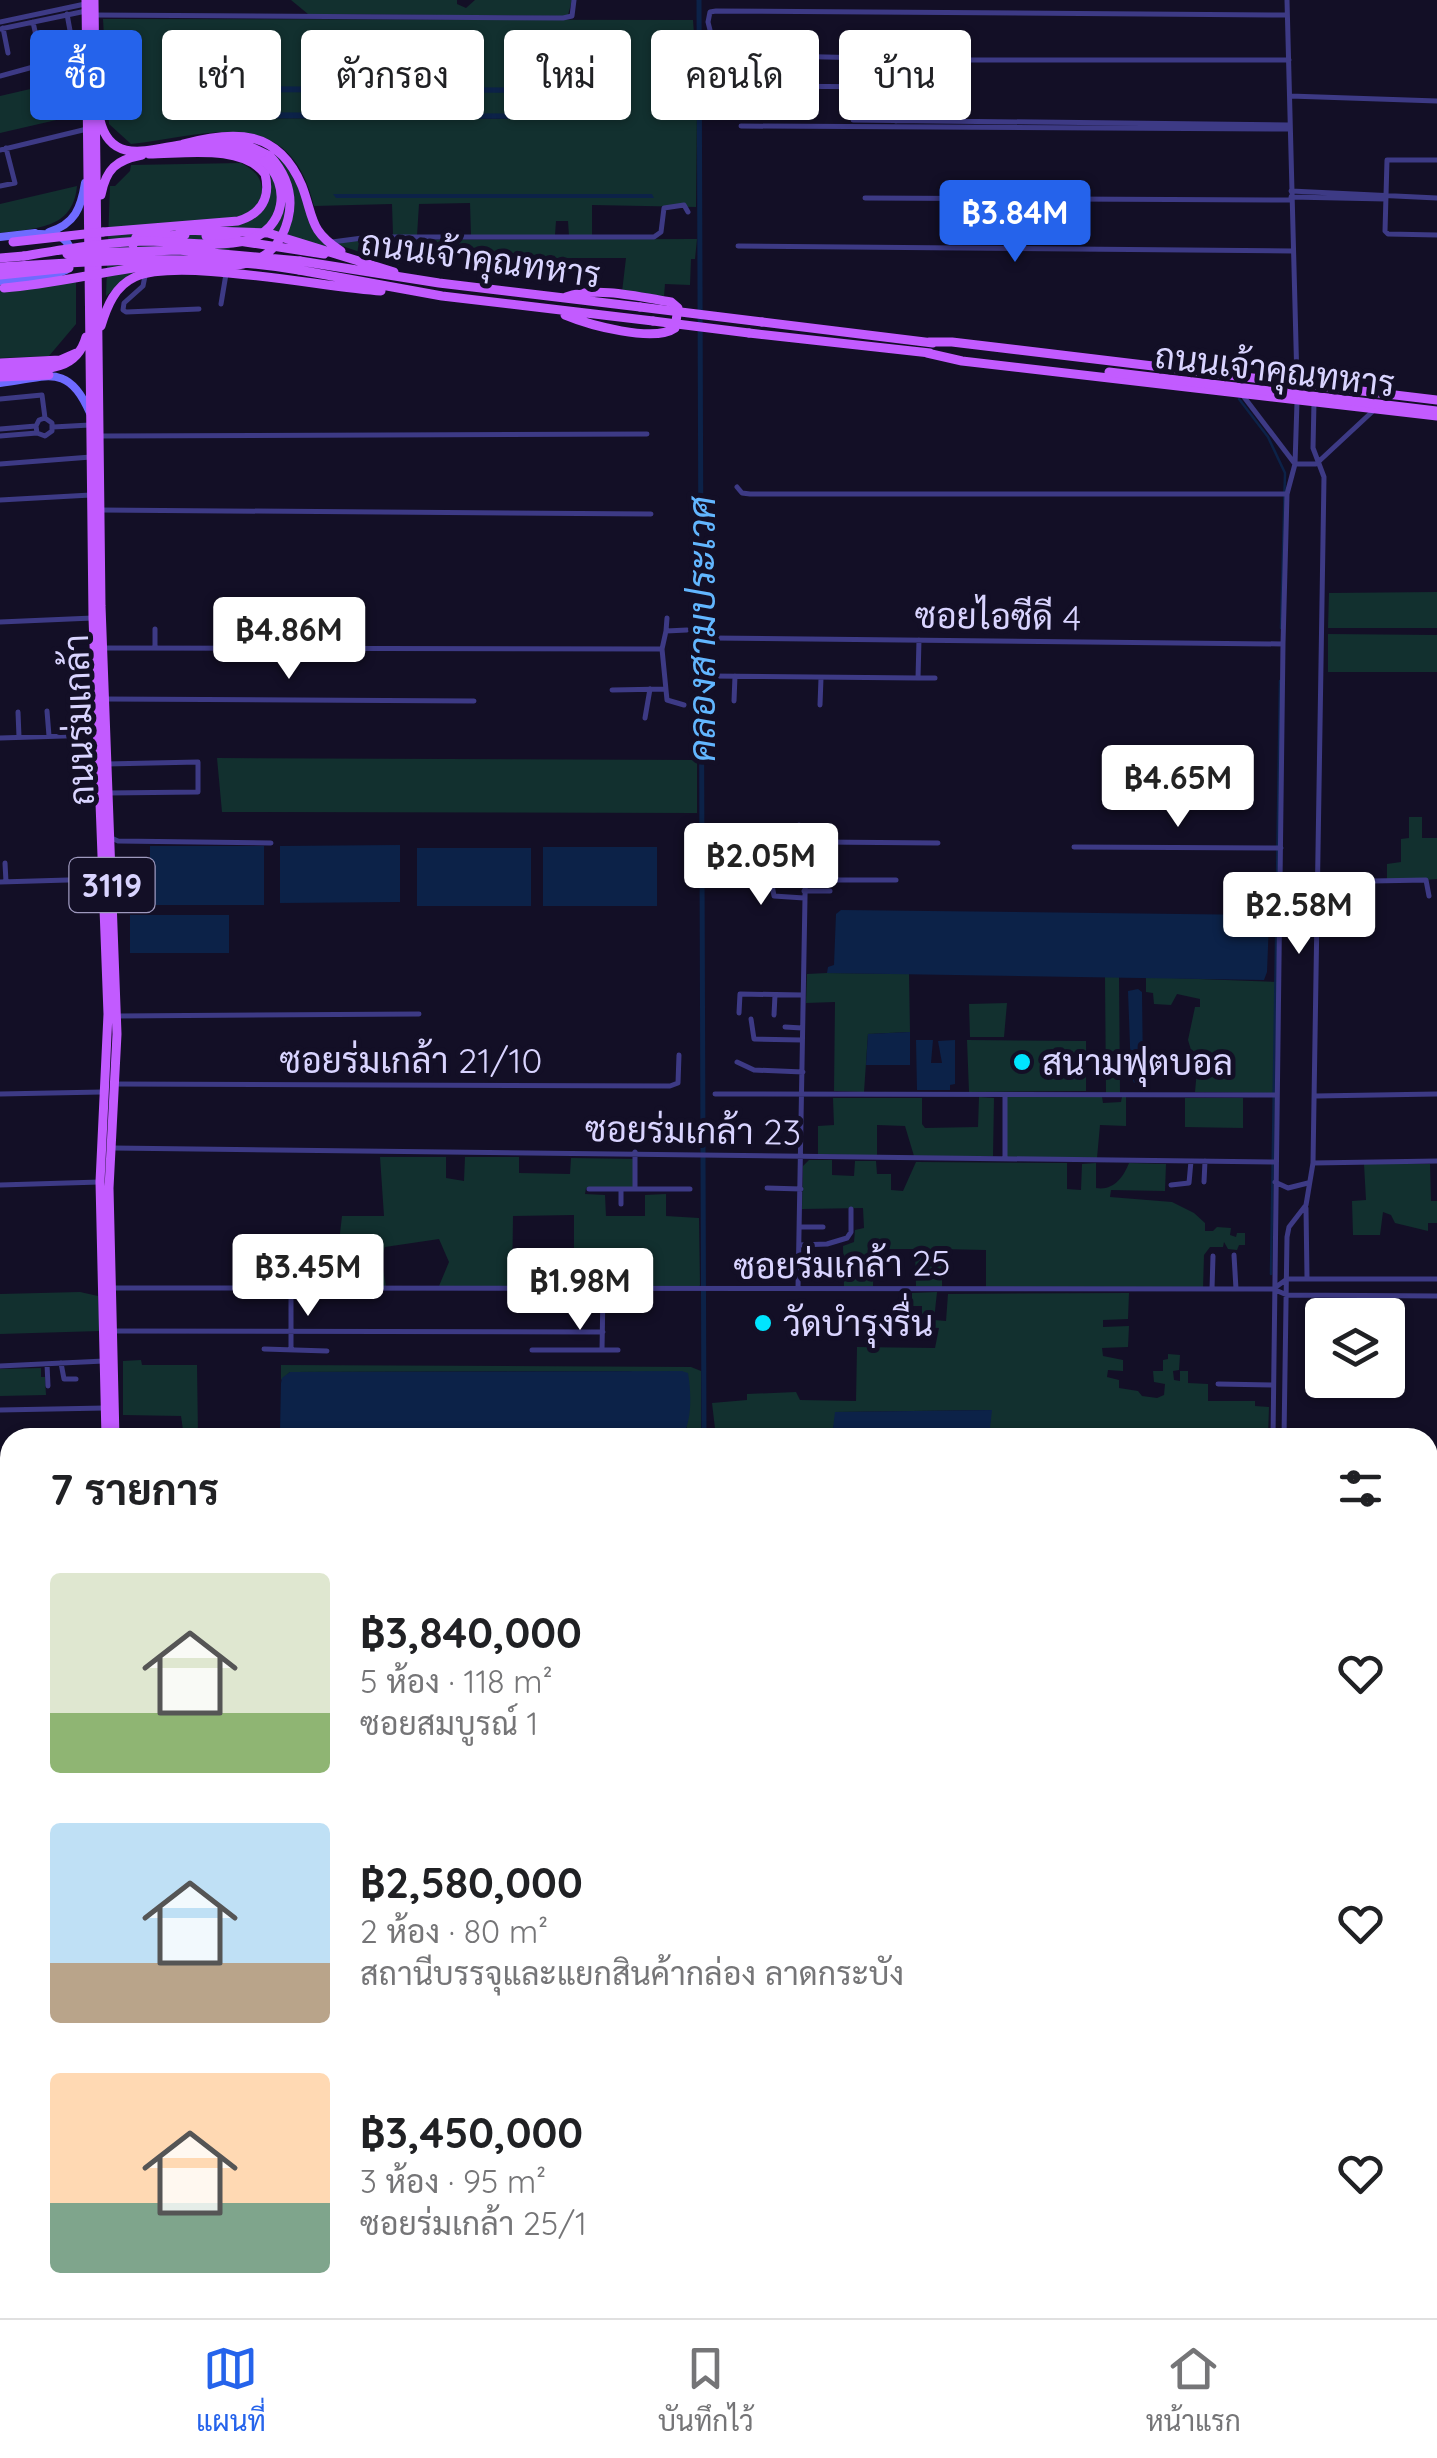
<!DOCTYPE html>
<html lang="th">
<meta charset="utf-8">
<style>
body{margin:0;font-family:Quicksand,Sarabun,sans-serif;background:#f2f2f2;color:#202124;height:100vh;display:flex;flex-direction:column;font-size:38px;white-space:nowrap}
*{box-sizing:border-box;margin:0}
p{font-size:32px;color:#757577}
.icon{flex:none;width:55px;height:55px;fill:none;stroke:currentColor;stroke-width:2;stroke-linecap:round;stroke-linejoin:round}
.map{position:relative;flex:1;overflow:hidden}
.sheet{position:absolute;left:0px;top:1428px;width:1438px;height:892px;display:flex;flex-direction:column;background:#fff;border-radius:30px 30px 0 0;box-shadow:0 2px 8px #0004}
.sheet>*{flex:none}
.top-card{position:absolute;left:30px;top:30px;width:1378px;height:90px;display:flex;gap:20px}
.controls{position:absolute;left:1305px;top:1298px;display:grid;gap:20px}
.controls a{display:grid;place-items:center;width:100px;height:100px;border-radius:10px;background:#fff;box-shadow:0 2px 8px #0004;font-size:50px}
.price{position:absolute;translate:-50% -85px;padding:0 22px;border-radius:10px;background:#fff;color:#222;font-size:32px;line-height:65px;filter:drop-shadow(0 2px 5px #0008)}
.price::after{content:'';position:absolute;left:50%;top:60px;width:30px;height:22px;margin-left:-15px;background:inherit;clip-path:polygon(0 0,100% 0,50% 100%)}
.price.on{background:#2563eb;color:#fff}
ul{padding:0;list-style:none}
li{display:flex;align-items:center;gap:30px;height:250px;padding:0 50px}
li span{display:grid;place-items:center;flex:none;width:280px;height:200px;border-radius:10px;color:#555}
li>.icon{margin-inline-start:auto}
span .icon{width:120px;height:120px;fill:#fffc;stroke-width:1}
li b{font-size:42px}
h2{display:flex;justify-content:space-between;align-items:center;height:120px;padding:0 50px;font-size:42px}
.tag{padding:0 35px;border-radius:10px;background:#fff;box-shadow:0 2px 8px #0004;font-size:35px;line-height:90px}
.tag.on{background:#2563eb;color:#fff}
.dock{display:flex;justify-content:space-around;align-items:center;height:140px;border-top:2px solid #e0e0e0;background:#fff;font-size:28px;color:#757577}
.dock a{display:grid;justify-items:center;gap:5px}
.dock .on{color:#2563eb}
.map>svg:first-child{display:block}
.green{fill:#12302f;fill-rule:evenodd}
.water{fill:#0c2248}
.lines{fill:none;stroke-linecap:round;stroke-linejoin:round}
.stream{stroke:#0c2248;stroke-width:2.5}
.canal{stroke:#0c2248;stroke-width:5}
.minor{stroke:#3d3a85;stroke-width:5}
.secondary{stroke:#6f6bff;stroke-width:8}
.primary{stroke:#c25bff;stroke-width:9}
.motorway{stroke:#ff4fa3;stroke-width:11}
.primary-bridge{stroke:#c25bff;stroke-width:9}
.motorway-bridge{stroke:#ff4fa3;stroke-width:11}
.poi-dot{fill:#00e5ff;stroke:#130f26;stroke-width:4}
.labels{text-anchor:middle;dominant-baseline:central;stroke-width:10;stroke-linejoin:round;paint-order:stroke}
.shield{fill:#130f26;stroke:#9e99be;stroke-width:2.5}
.shield-label{font-size:32px;font-weight:bold;fill:#d9d4ff}
.street-label{font-size:35px;fill:#d9d4ff;stroke:#130f26}
.poi-label{font-size:35px;fill:#d9d4ff;stroke:#130f26;text-anchor:start}
.water-label{font-size:38px;font-style:italic;fill:#62b6ff;stroke:#130f26}
</style>
<div class="map">
<svg width="1437" height="2318" viewBox="0 0 1437 2318">
<rect width="100%" height="100%" fill="#130f26"/>
<path class="green" d="M291 0H457V4L466 8 475 0H572L568 15 563 16 308 14Z
M103 19 693 20 697 77 669 78 671 106 697 111 696 207 592 205V236H569L568 221H556L555 235 471 236 470 203 419 204 417 236 393 235 392 204 314 206C289 102 210 135 131 144L109 124ZM196 112 587 119 197 118Z
M78 78V115L0 133V96Z
M278 154 284 160 329 248 276 233 230 236 229 272H134L106 296 110 186H115L130 171 131 165 241 163C257 171 264 181 262 198L252 210 258 216C273 199 272 187 264 167Z
M77 186C73 230 35 228 0 233V204Z
M697 239 695 259H691L690 285 665 284 664 296 622 292 626 258H429L403 255 399 265 336 244 354 240Z
M76 275V324L49 356 0 358V284Z
M1437 592V628H1328L1329 593Z
M1328 634 1437 635V672H1328Z
M217 758 697 760V813L222 812Z
M1409 817H1422V838H1437V879L1387 883V864L1401 862V839L1409 838Z
M827 973 909 974 910 1032 868 1034 864 1092 834 1091 835 1002 806 1003 807 974Z
M1105 976 1119 977 1120 1093H1106Z
M1146 977 1277 982 1274 1093 1195 1092 1197 1070 1188 1040 1195 1007H1200V999L1177 994 1171 1005 1154 1004 1153 993 1146 992Z
M1007 1003 1004 1037H970L969 1004Z
M967 1040 1086 1041V1091L969 1092Z
M979 1097 994 1098 993 1156H914L905 1126 877 1125V1156L818 1154V1126L834 1125 833 1098H922V1124L925 1128 978 1127Z
M1007 1097H1102L1103 1103 1121 1102 1122 1097H1126V1126L1100 1125 1097 1158 1007 1157Z
M1185 1098H1243V1128L1185 1127Z
M380 1157H446V1178L464 1181 465 1157H519V1173L570 1174 571 1158 637 1159V1187L586 1188 585 1194 605 1195 606 1216H645V1195L666 1194V1216L699 1218 700 1285 698 1288H574V1215L513 1216 512 1288 439 1286 449 1262 439 1239 385 1247 381 1260 386 1286H334L342 1216H384Z
M809 1160H832V1175L854 1176 855 1161H876L877 1174H891V1190L903 1191 916 1162 1067 1163V1189L1081 1190 1082 1164 1096 1163V1188C1113 1191 1123 1178 1129 1163L1166 1164 1165 1191 1111 1190 1110 1197 1172 1202 1194 1213 1205 1223V1231H1213L1217 1227 1231 1228 1230 1235 1236 1237 1237 1233H1245V1245H1239L1237 1250 1228 1249 1224 1242 1223 1247H1210L1204 1255 1203 1289 986 1287V1250L942 1249V1287L916 1286 915 1249H874L873 1286 844 1287 843 1246 854 1242 855 1230 864 1228 863 1208 802 1209 803 1166Z
M1364 1164H1430L1431 1201H1437V1223H1428V1231L1395 1223 1391 1215 1383 1212 1380 1235H1353L1352 1201 1366 1200Z
M80 1292 98 1296 100 1331 0 1334V1294Z
M937 1292 934 1320 946 1321 948 1294 1129 1293 1128 1319 1103 1320V1327L1129 1326 1128 1347 1102 1348 1103 1356 1123 1360V1371L1108 1370 1107 1377 1119 1380V1388L1138 1391 1142 1396 1157 1398 1164 1395 1165 1384 1154 1382 1153 1371H1163V1360L1168 1359V1354L1180 1355 1179 1370 1173 1371 1174 1380 1180 1381V1371H1188V1383L1208 1384V1401H1255V1406L1269 1407 1268 1437H919H989L991 1410 836 1412 832 1437H716L712 1403 747 1400V1394L796 1392 800 1400 856 1401 857 1347 935 1348 939 1328 922 1327V1306H912V1293Z
M141 1360 142 1365H197L198 1437H184L181 1416 123 1415V1361Z
M281 1365 691 1367 701 1371V1437L281 1438V1431H684L687 1428 631 1371 290 1372 281 1380Z
M41 1368V1377H45L46 1395 0 1396V1369Z
M982 2310H1155L1164 2316 978 2318Z"/>
<path class="water" d="M198 86 587 88V93L197 92Z
M196 112 587 114V119L196 118Z
M333 194H652L654 198H336Z
M400 845V902L280 903V846Z
M150 846H264V905H150Z
M543 847H657V906H543Z
M417 848H531V906H417Z
M841 910 1263 915 1268 916 1269 921 1267 972 1264 980 827 973 828 967 834 965 836 914Z
M130 915H229V953H130Z
M1138 989 1142 992 1143 1073H1138V1079L1143 1081 1134 1083 1131 1073 1128 991Z
M910 1032V1065H866L868 1034Z
M916 1040H933L931 1063H942L938 1041 955 1040V1084L950 1085V1090H917Z
M682 1371 688 1373C691 1391 692 1415 685 1431L285 1433 280 1431 281 1383 282 1378 290 1372Z
M992 1410 989 1437H832L835 1412Z"/>
<g class="lines">
<path class="stream" d="M1239 399 1268 437 1285 473 1281 628
M1271 1274 1280 681"/>
<path class="canal" d="M699 0 704 1438
M708 2318V2310"/>
<path class="minor" d="M1287 0 1297 382
M67 14 71 36
M94 15 563 18 572 16 574 0
M0 22 85 4
M33 22 38 45
M3 28 8 53
M0 29 86 11
M712 38 708 22 710 12 716 11 1287 15
M735 55 954 60H1289
M47 66 53 70 87 69
M0 76 55 61 68 62 76 69
M725 76 737 84 753 86 890 87 896 94V121
M1290 96 1437 101
M853 120 1289 125
M741 126 1289 129
M0 150 87 129
M1437 160H1387L1385 231 1388 234 1437 235
M0 186 15 183 6 148
M1291 191 1437 198
M1291 197 1386 199
M865 198 1291 200
M332 242 370 237H654L661 232 664 208 684 205 688 212
M738 246 1292 251
M145 276 143 286 124 303 123 310 126 312 199 309
M221 304 226 274
M1244 397 1295 464H1316L1373 411
M0 399 42 395 45 418
M53 427 90 425
M0 429 36 426
M0 436 37 433 45 436 52 431V423L45 418 39 420 36 426 37 433
M100 436 647 434
M0 464 91 457
M737 487 742 493 750 494H1286
M0 500 91 495
M100 510 651 514
M0 622 93 618
M155 629V646
M666 631 667 618
M712 638 1283 644
M102 648 662 649 667 700 684 705
M662 649 666 631 687 630
M710 676 918 678 919 640
M918 678H935
M612 690 665 689
M104 699 474 701
M734 701 735 676
M820 705 821 678
M81 708 82 735
M47 711 49 736
M18 712 19 737
M645 718 650 689
M0 738 96 735
M106 764 198 762V792L108 793
M799 825V842
M109 837 118 841 271 843
M712 841 938 843
M1074 847 1281 848
M89 860 90 879
M5 863 6 882
M768 863 774 896 804 898
M805 880H896
M0 882 102 879
M1318 882 1426 880 1429 896
M713 883 769 875
M804 891H830
M739 1013 740 994 803 995
M774 1015 775 995
M117 1016 419 1014
M751 1019 754 1039 802 1040
M785 1027 802 1028
M737 1062 754 1070 803 1072
M115 1084 670 1086 678 1083 679 1055
M0 1094 102 1092
M715 1094 1275 1095
M1315 1096 1437 1094
M113 1148 1276 1162
M1005 1159V1095
M1313 1163 1437 1161
M1204 1182 1205 1161
M1275 1182 1288 1188 1308 1183
M0 1185 100 1182
M1171 1185 1189 1183 1191 1161
M767 1188 801 1189
M589 1189H621
M635 1189V1152
M621 1204V1189H690
M1306 1208 1307 1277
M801 1227H823
M799 1245 827 1244 847 1238 851 1232V1209
M1234 1255 1236 1289
M1437 1279H1287L1273 1289 1287 1295 1437 1296
M112 1288 1273 1289
M291 1288V1349
M798 1288 806 842
M1212 1289 1213 1256
M113 1331 603 1332
M264 1349 327 1351
M532 1350H602L603 1290
M602 1350H618
M61 1363 64 1379H76
M47 1364 48 1386
M0 1366 104 1361
M1218 1384 1273 1385
M0 1410 105 1408
M1273 1438 1283 644 1287 494 1295 464 1297 402
M1284 1438 1287 1237 1289 1227 1306 1205 1313 1163 1324 477 1313 448 1314 402
M0 1859 10 1858
M0 1958H10
M0 2027H10
M0 2154 10 2153
M0 2188H10
M274 2310V2318
M491 2310V2318
M567 2310V2318
M599 2310V2318
M663 2310V2318
M536 2318V2310
M630 2318V2310"/>
<path class="secondary" d="M49 232C75 224 81 208 85 183
M30 234C48 234 67 231 71 252
M0 237 35 233
M0 281 46 278 66 270
M0 383C46 378 68 361 90 413
M1428 2246 1437 2244
M1428 2292 1437 2289
M0 2304H10
M0 2316 110 2311
M973 2318 976 2310
M1332 2318 1360 2310"/>
<path class="primary" d="M86 0 93 618 108 1014 100 1182 106 1438
M94 0 101 606 117 1034 109 1188 115 1438
M100 120C111 167 152 148 187 144
M207 142H240L270 156
M183 144C235 130 278 129 302 186 314 218 309 231 341 251
M182 149 232 148 264 161
M101 195C106 169 116 160 142 155
M180 230 268 233 394 272
M103 232 238 221C261 214 271 198 265 174 242 144 184 154 149 154
M206 236 324 254
M133 245 136 237 185 235
M0 258 24 256
M300 261 439 283 640 307
M299 270 442 296 653 321
M565 315C589 325 654 343 675 328L678 308 671 302C640 297 596 286 566 297
M762 322 933 343
M101 326C107 306 115 286 135 277 178 257 326 288 381 291
M749 333 930 353
M929 342H952L1437 400
M927 353 962 361 1437 416
M0 363 60 360 76 353
M0 370C34 368 75 377 86 337
M0 377 49 375
M110 2310V2318
M120 2310V2318
M51 2313 74 2318"/>
<path class="motorway" d="M1428 2261 1437 2258
M1428 2284 1437 2281
M1002 2310 1004 2318
M1090 2310 1093 2318
M1138 2310 1140 2318
M1215 2316 1237 2310
M92 2318 99 2310
M984 2318 988 2310
M1177 2318 1219 2310
M1270 2318 1300 2310
M1313 2318 1338 2310"/>
<path class="primary-bridge" d="M13 242 103 232
M67 254 178 250 300 261
M24 256C66 249 105 242 147 241 179 241 217 249 248 240 285 229 292 185 264 161
M0 267C101 261 198 253 299 270
M0 275 69 268
M4 288C53 284 100 272 149 266 198 261 271 287 288 219 294 195 286 174 270 156
M640 307 762 322
M653 321 749 333
M1109 372 1437 411"/>
<path class="motorway-bridge" d="M1222 2310 1225 2318
M1213 2318 1214 2310"/>
</g>
<g class="poi-dot">
<circle cx="1022" cy="1062" r="10"/>
<circle cx="763" cy="1323" r="10"/>
</g>
<g class="labels">
<rect class="shield" x="69.5" y="858" width="85" height="54" rx="8"/>
<g class="shield-label">
<text x="112" y="885">3119</text>
</g>
<g class="street-label">
<text transform="translate(481 258) rotate(8)">ถนนเจ้าคุณทหาร</text>
<text transform="translate(1275 369) rotate(7)">ถนนเจ้าคุณทหาร</text>
<text transform="translate(998 616) rotate(1)">ซอยไอซีดี 4</text>
<text transform="translate(78 720) rotate(-92)">ถนนร่มเกล้า</text>
<text x="411" y="1060">ซอยร่มเกล้า 21/10</text>
<text transform="translate(693 1130) rotate(1)">ซอยร่มเกล้า 23</text>
<text transform="translate(842 1264) rotate(-1)">ซอยร่มเกล้า 25</text>
</g>
<g class="poi-label">
<text x="1042" y="1062">สนามฟุตบอล</text>
<text x="783" y="1323">วัดบำรุงรื่น</text>
</g>
<g class="water-label">
<text transform="translate(701 629) rotate(-90)">คลองสามประเวศ</text>
</g>
</g>
</svg>
<div class="controls">
<a><svg class="icon" aria-label="layers" viewBox="0 0 24 24"><path d="M12 4l9 5-9 5-9-5zM3 14l9 5 9-5"/></svg></a>
</div>
<b class="price on" style="left:1015px;top:265px">฿3.84M</b>
<b class="price" style="left:289px;top:682px">฿4.86M</b>
<b class="price" style="left:1178px;top:830px">฿4.65M</b>
<b class="price" style="left:761px;top:908px">฿2.05M</b>
<b class="price" style="left:1299px;top:957px">฿2.58M</b>
<b class="price" style="left:308px;top:1319px">฿3.45M</b>
<b class="price" style="left:580px;top:1333px">฿1.98M</b>
<div class="top-card">
<a class="tag on">ซื้อ</a>
<a class="tag">เช่า</a>
<a class="tag">ตัวกรอง</a>
<a class="tag">ใหม่</a>
<a class="tag">คอนโด</a>
<a class="tag">บ้าน</a>
</div>
<section class="sheet">
<h2>7 รายการ<svg class="icon" aria-label="filters" viewBox="0 0 24 24"><path d="M4 7h16M4 17h16"/><circle cx="9" cy="7" r="2"/><circle cx="15" cy="17" r="2"/></svg></h2>
<ul>
<li><span style="background:linear-gradient(#dfe7d0 70%,#8fb573 0)"><svg class="icon" aria-label="home" viewBox="0 0 24 24"><path d="M3 11l9-7 9 7M6 9v11h12V9"/></svg></span><div><b>฿3,840,000</b><p>5 ห้อง · 118 m²</p><p>ซอยสมบูรณ์ 1</p></div><svg class="icon" aria-label="heart" viewBox="0 0 24 24"><path d="M12 20l-8-8c-3-5 5-10 8-4 3-6 11-1 8 4z"/></svg></li>
<li><span style="background:linear-gradient(#bfe0f5 70%,#b9a48a 0)"><svg class="icon" aria-label="home" viewBox="0 0 24 24"><path d="M3 11l9-7 9 7M6 9v11h12V9"/></svg></span><div><b>฿2,580,000</b><p>2 ห้อง · 80 m²</p><p>สถานีบรรจุและแยกสินค้ากล่อง ลาดกระบัง</p></div><svg class="icon" aria-label="heart" viewBox="0 0 24 24"><path d="M12 20l-8-8c-3-5 5-10 8-4 3-6 11-1 8 4z"/></svg></li>
<li><span style="background:linear-gradient(#ffd9b3 65%,#7fa58c 0)"><svg class="icon" aria-label="home" viewBox="0 0 24 24"><path d="M3 11l9-7 9 7M6 9v11h12V9"/></svg></span><div><b>฿3,450,000</b><p>3 ห้อง · 95 m²</p><p>ซอยร่มเกล้า 25/1</p></div><svg class="icon" aria-label="heart" viewBox="0 0 24 24"><path d="M12 20l-8-8c-3-5 5-10 8-4 3-6 11-1 8 4z"/></svg></li>
</ul>
</section>
</div>
<nav class="dock">
<a class="on"><svg class="icon" aria-label="map" viewBox="0 0 24 24"><path d="M3 6l6-2 6 2 6-2v14l-6 2-6-2-6 2zM9 4v14M15 6v14"/></svg>แผนที่</a>
<a><svg class="icon" aria-label="saved" viewBox="0 0 24 24"><path d="M7 4h10v16l-5-4-5 4z"/></svg>บันทึกไว้</a>
<a><svg class="icon" aria-label="home" viewBox="0 0 24 24"><path d="M3 11l9-7 9 7M6 9v11h12V9"/></svg>หน้าแรก</a>
</nav>
